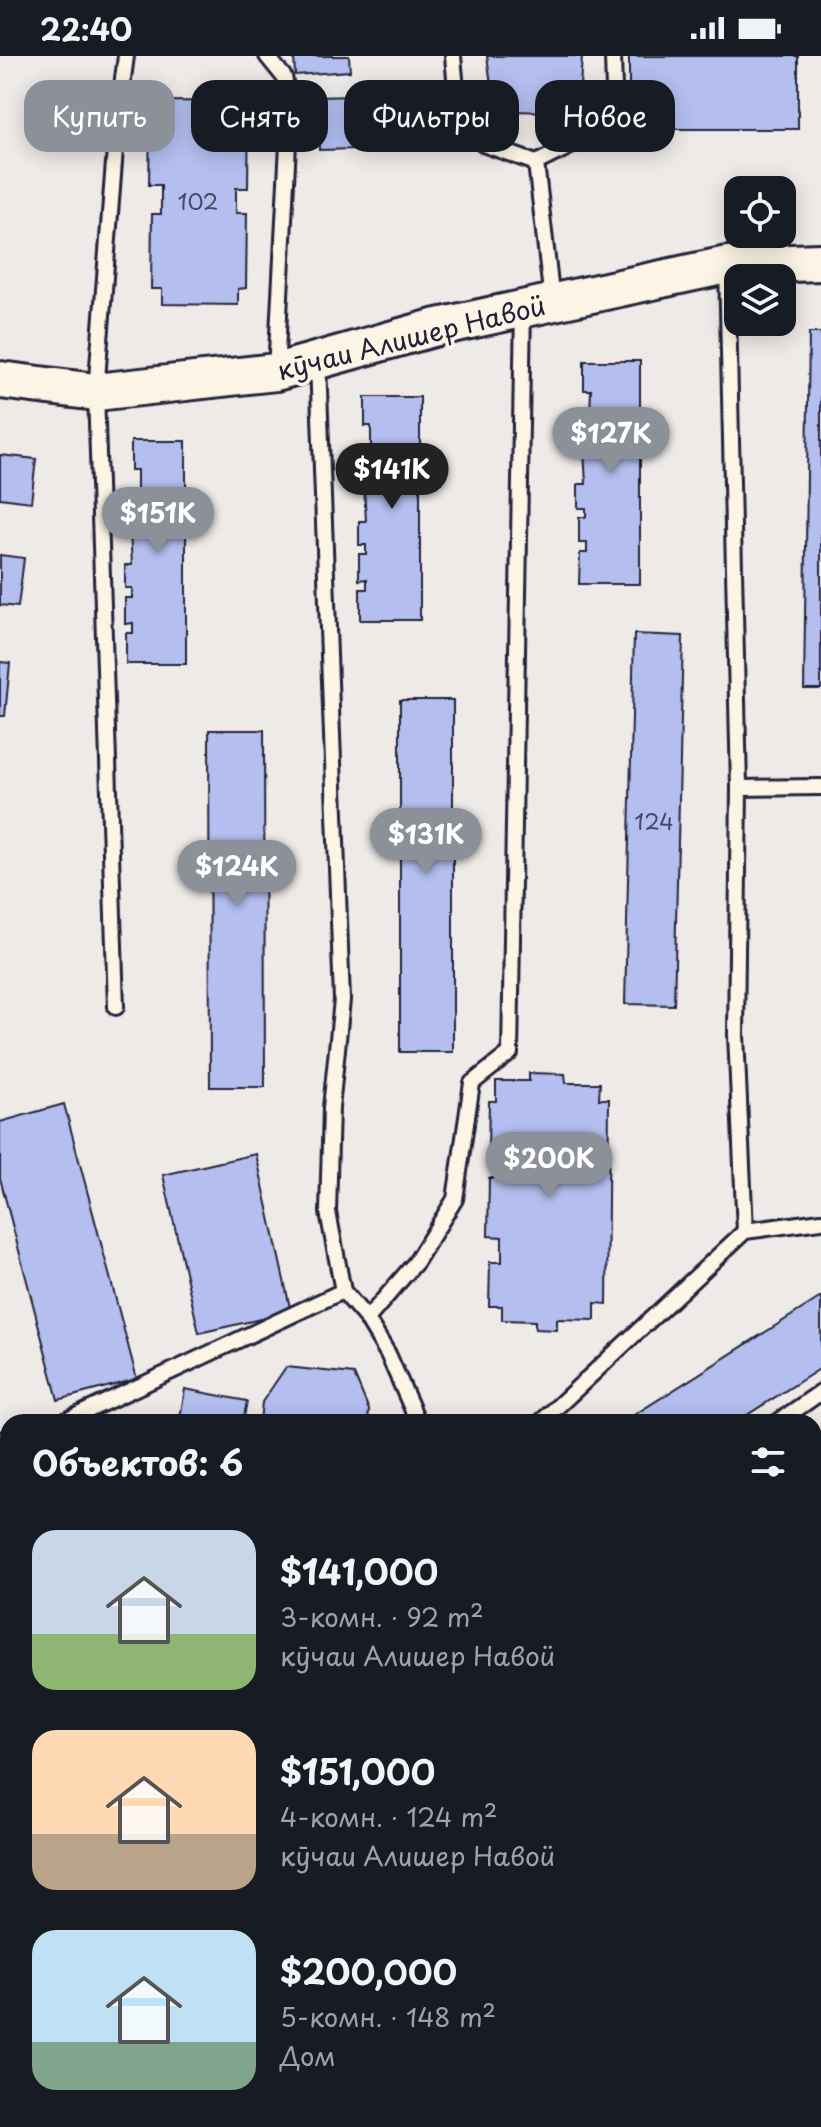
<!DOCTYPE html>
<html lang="ru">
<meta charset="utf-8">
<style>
body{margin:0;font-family:"Playpen Sans",sans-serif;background:#242831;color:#f1f3f6;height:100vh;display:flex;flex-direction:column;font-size:30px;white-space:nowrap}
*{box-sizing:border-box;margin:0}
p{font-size:26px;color:#9ea1a6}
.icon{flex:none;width:44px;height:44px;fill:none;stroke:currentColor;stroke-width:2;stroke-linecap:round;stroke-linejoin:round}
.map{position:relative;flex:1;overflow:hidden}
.drawer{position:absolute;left:0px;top:1358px;width:822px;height:714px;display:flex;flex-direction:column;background:#171b24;border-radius:24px 24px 0 0;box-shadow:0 4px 20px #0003}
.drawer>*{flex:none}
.guide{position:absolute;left:24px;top:24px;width:774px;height:72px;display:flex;gap:16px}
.fabs{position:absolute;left:724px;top:120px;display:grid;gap:16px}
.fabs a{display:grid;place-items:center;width:72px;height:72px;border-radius:16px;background:#171b24;box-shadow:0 4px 20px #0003;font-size:40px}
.price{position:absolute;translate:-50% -68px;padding:0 18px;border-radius:28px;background:#8c9099;color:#fff;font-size:26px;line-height:52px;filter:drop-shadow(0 2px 4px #0008)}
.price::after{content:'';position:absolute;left:50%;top:48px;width:24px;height:18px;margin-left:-12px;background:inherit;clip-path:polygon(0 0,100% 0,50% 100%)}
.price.selected{background:#222;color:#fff}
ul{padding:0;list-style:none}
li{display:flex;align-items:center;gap:24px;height:200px;padding:0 32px}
li span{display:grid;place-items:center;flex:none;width:224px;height:160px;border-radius:24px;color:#555}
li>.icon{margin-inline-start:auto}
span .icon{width:96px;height:96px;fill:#fffc;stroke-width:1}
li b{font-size:34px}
h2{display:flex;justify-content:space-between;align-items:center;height:96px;padding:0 32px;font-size:34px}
.chip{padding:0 28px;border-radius:24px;background:#171b24;box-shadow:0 4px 20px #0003;font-size:28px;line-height:72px}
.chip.selected{background:#8c9099;color:#fff}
.status{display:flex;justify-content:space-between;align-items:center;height:56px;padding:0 40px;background:#171b24;direction:ltr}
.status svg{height:22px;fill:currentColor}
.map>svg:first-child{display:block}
.green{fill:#bed68c;stroke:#707c64;stroke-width:2}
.building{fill:#b4bff0;stroke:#22223b;stroke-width:2}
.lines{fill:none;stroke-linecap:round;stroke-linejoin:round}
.secondary-tunnel{stroke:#c5c2c5;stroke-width:40;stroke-dasharray:40 20;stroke-linecap:butt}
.service-casing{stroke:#22223b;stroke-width:20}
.minor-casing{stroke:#22223b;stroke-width:34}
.tertiary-casing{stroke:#22223b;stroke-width:42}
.secondary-casing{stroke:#22223b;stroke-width:46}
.primary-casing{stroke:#22223b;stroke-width:50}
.service{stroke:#fcf5e5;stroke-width:14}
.minor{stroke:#fcf5e5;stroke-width:28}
.tertiary{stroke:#fcf5e5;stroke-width:36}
.secondary{stroke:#fcf5e5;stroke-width:40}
.primary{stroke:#fcf5e5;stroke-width:44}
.labels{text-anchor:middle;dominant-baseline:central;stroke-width:7;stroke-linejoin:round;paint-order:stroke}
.number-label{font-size:22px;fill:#464968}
.street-label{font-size:26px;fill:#22223b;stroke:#fcf5e5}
</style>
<div class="status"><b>22:40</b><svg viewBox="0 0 49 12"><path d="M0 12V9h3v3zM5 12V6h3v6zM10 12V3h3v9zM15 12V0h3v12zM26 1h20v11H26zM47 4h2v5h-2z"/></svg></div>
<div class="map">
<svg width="821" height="2071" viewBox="0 0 821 2071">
<rect width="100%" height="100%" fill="#eeeae7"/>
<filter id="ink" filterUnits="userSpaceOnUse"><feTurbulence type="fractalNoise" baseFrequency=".0125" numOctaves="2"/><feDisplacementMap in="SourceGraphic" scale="16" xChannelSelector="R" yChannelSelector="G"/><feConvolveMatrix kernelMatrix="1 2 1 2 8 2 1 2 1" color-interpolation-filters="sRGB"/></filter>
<g filter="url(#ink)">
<path class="green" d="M8 2034V2064H156L157 2071H0V2035Z
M394 2064H796L800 2071H396Z"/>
<path class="building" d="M294 0H349L350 15 295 19Z
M487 0H582L580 31 576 43 562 56 507 55 492 36Z
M629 0H798V73H629Z
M394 39 395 92 319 94 317 41Z
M163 45 249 46 248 132H236V157H247L246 232 238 233V249L162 248V233H151L152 158H161V129H149L150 64H163Z
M809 277H821V633H804Z
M584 305H640V528H579L580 497H587V487H579V461H586V452H578V428H586L582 360H590L591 334H584Z
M365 341H420V564H360V533H367V523L359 524V498H366V489H359V465H366L362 396H371V370H365Z
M131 385H186V608H126V577H133V567L125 568V542H132V532H125V509H132L128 440H137V414H131Z
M0 399 36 403 31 446 0 442Z
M0 499 24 502 18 551 0 549Z
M634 578 683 580 674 949 625 948Z
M0 606 10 607 5 660H0Z
M400 644H453V996H400Z
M209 674H264L265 1031H210Z
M529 1017 565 1018 566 1027H600L599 1043H609L607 1248 595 1247V1264L557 1263V1274L535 1273V1265L502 1264V1250H489L490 1206H502V1181L488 1180 489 1122H500V1095H488L489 1045H496V1025H529Z
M64 1048 137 1323 58 1344 0 1122V1066Z
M256 1098 291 1256 199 1277 163 1119Z
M821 1241V1312L736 1366H623Z
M286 1311 354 1318 369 1354 368 1366H260L262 1346Z
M185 1333 247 1345 243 1366H164L165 1360 180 1362Z
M8 1923V1979L0 1980V1924Z
M821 2051V2071H806L809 2064H814Z
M191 2064H234V2071H192Z
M249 2064H288L289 2071H250Z
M524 2064H622L624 2071H518L526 2069Z"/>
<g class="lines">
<path class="secondary-tunnel" d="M814 1735 821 1736
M814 1780 821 1781"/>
<defs>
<path id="service" d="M267 0 284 21 290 50 276 316
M453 0 459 67 483 88 536 107
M727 209 739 732 736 979 745 1175
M552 245 536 107 615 68 613 0
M318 307 342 944 331 1052 328 1156 343 1235 367 1263 388 1298 418 1366
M739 732 821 731
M116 951 96 336 117 68 126 0
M367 1263 416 1206 455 1143 472 1027 510 997 523 253
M63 1366 343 1235
M541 1366 745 1175 821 1165
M778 1366 821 1336
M0 1384 8 1383
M0 1469 8 1470
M306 2064 308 2071"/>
<path id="minor" d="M0 1821H8
M814 2001 821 2007"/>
<path id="tertiary" d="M0 324 96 336 276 316 433 272 727 209 821 206"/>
<path id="secondary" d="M0 1586 8 1587
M0 1646 8 1647
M814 1666 821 1667
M0 1698 8 1699
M0 1754 8 1755
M814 1843 821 1845"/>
<path id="primary" d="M814 1627 821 1622
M814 1913 821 1919"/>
</defs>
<use href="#service" class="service-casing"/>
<use href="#minor" class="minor-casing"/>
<use href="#tertiary" class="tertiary-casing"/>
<use href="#secondary" class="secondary-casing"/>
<use href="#primary" class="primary-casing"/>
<use href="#service" class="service"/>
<use href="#minor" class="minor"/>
<use href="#tertiary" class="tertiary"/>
<use href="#secondary" class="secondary"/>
<use href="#primary" class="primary"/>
</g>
</g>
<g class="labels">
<g class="number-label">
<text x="198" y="144">102</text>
<text x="654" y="764">124</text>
</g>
<g class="street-label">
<text transform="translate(411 281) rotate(-14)">кӯчаи Алишер Навоӣ</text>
</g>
</g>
</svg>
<div class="fabs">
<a><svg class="icon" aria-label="locate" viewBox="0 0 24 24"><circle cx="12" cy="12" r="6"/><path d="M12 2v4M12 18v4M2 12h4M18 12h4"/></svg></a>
<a><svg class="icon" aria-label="layers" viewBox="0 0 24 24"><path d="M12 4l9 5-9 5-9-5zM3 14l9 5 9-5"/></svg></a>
</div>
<b class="price" style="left:611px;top:419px">$127K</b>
<b class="price selected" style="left:392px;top:455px">$141K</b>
<b class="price" style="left:158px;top:499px">$151K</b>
<b class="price" style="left:426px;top:820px">$131K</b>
<b class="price" style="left:237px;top:852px">$124K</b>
<b class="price" style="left:549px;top:1144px">$200K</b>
<div class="guide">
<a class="chip selected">Купить</a>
<a class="chip">Снять</a>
<a class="chip">Фильтры</a>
<a class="chip">Новое</a>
</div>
<section class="drawer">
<h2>Объектов: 6<svg class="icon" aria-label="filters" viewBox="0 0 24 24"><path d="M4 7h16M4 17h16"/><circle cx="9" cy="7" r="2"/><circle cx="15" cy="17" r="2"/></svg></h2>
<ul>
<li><span style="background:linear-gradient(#c9d6e8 65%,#8fb573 0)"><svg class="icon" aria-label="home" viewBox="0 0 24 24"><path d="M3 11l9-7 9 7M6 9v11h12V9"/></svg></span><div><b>$141,000</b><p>3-комн. · 92 m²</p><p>кӯчаи Алишер Навоӣ</p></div></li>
<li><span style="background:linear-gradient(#ffd9b3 65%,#b9a48a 0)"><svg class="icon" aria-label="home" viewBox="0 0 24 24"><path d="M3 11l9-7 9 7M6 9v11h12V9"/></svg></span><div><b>$151,000</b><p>4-комн. · 124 m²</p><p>кӯчаи Алишер Навоӣ</p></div></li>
<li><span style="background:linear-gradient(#bfe0f5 70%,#7fa58c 0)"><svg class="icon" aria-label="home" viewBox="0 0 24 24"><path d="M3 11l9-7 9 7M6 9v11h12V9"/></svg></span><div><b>$200,000</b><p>5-комн. · 148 m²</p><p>Дом</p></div></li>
</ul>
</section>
</div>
